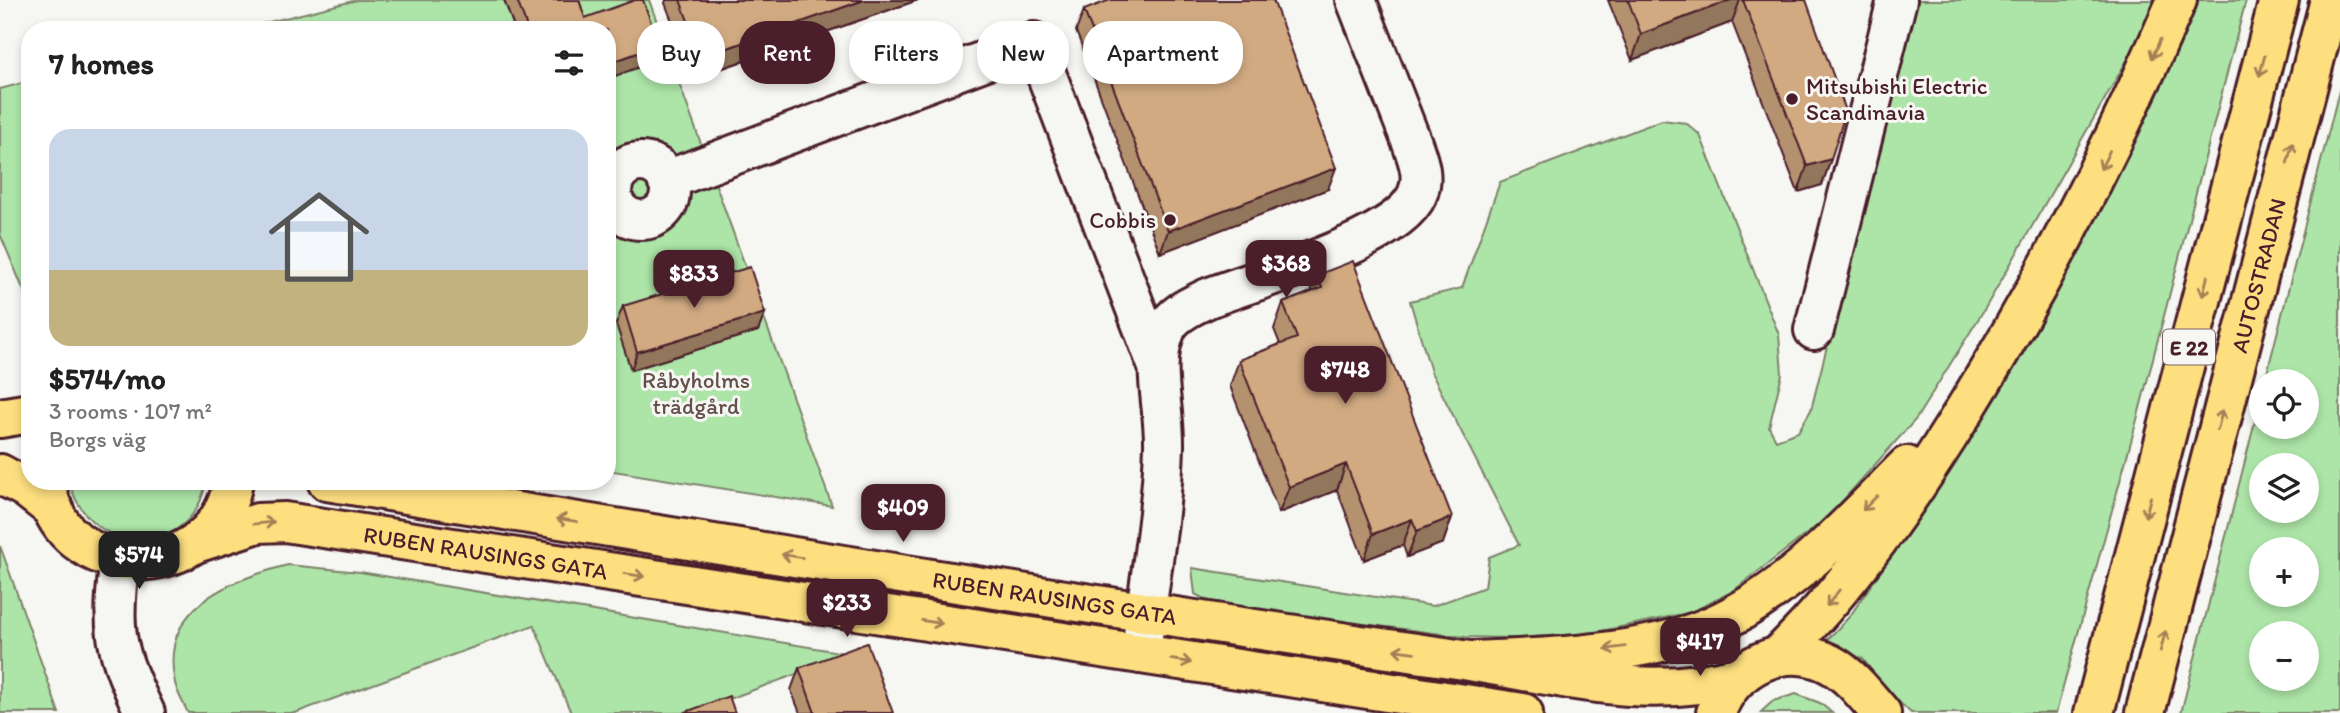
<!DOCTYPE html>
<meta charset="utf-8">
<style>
body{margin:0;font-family:Itim,sans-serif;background:#f6f6f6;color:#222;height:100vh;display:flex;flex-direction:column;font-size:26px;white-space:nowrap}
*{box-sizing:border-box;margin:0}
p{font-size:23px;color:#767676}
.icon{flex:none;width:38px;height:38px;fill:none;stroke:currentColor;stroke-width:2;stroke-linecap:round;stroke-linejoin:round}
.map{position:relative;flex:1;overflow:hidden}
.panel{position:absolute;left:21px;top:21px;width:595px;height:469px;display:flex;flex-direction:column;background:#fff;border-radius:28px;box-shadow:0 4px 10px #0003}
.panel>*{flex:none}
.banner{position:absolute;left:637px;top:21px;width:665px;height:63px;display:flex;gap:14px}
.tools{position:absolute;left:2249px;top:369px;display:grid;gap:14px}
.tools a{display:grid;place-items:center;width:70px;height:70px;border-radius:50%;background:#fff;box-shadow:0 4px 10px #0003;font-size:35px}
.price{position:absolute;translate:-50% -60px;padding:0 16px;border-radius:14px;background:#4a1f2b;color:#fff;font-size:23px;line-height:46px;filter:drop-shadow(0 2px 4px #0008)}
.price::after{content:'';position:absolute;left:50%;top:42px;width:21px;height:16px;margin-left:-10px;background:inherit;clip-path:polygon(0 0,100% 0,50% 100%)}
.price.active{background:#222;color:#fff}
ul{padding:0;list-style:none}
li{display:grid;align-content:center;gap:14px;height:371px;padding:0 28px}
li span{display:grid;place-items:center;height:217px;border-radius:21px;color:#555}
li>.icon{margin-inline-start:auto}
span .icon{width:126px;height:126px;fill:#fffc;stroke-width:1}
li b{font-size:30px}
h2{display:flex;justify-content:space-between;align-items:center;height:84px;padding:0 28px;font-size:30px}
.tag{padding:0 24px;border-radius:28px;background:#fff;box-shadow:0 4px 10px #0003;font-size:24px;line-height:63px}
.tag.active{background:#4a1f2b;color:#fff}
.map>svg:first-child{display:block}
.green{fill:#ade5a8;stroke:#7c826a;stroke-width:2;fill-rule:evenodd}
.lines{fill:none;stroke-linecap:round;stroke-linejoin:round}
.minor-casing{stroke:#4a1f2b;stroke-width:44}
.major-casing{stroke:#4a1f2b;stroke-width:44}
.highway-casing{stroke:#4a1f2b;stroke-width:44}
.minor{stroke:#f6f6f2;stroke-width:38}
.major{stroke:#fddf80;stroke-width:38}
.highway{stroke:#fddf80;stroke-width:38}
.wall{fill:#b49270;stroke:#4a1f2b;stroke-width:2}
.shaded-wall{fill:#92775b;stroke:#4a1f2b;stroke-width:2}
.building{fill:#d1aa82;stroke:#4a1f2b;stroke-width:2}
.oneway{stroke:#a47f56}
.poi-dot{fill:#4a1f2b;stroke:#f6f6f2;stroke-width:2.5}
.labels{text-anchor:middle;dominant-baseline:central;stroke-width:6;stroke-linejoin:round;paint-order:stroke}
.shield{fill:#f6f6f2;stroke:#7e6067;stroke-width:2}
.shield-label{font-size:21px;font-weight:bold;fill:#4a1f2b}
.poi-label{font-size:23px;fill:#4a1f2b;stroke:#f6f6f2;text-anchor:start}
.street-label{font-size:23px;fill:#4a1f2b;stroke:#f6f6f2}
.park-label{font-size:23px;fill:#63504a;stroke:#f6f6f2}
</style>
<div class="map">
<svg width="2340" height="713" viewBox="0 0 2340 713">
<rect width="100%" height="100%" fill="#f6f6f2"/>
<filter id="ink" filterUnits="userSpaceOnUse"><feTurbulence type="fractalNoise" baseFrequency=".0143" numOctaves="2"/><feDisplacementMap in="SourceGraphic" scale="14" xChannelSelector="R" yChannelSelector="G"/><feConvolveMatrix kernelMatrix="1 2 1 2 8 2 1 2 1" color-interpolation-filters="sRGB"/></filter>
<g filter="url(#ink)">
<path class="green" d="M357 0H649L832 506 607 470V30H237Z
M1914 0H2156L2142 34 1987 305 1916 419 1827 518 1733 591 1693 612 1562 639 1465 637 1271 612 1206 600 1195 594 1192 568 1433 606 1485 587 1489 557 1519 545 1431 372 1410 301 1462 288 1500 182 1662 120 1686 123 1700 135 1779 335 1782 374 1769 427 1776 440 1798 432 1811 410Z
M2198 0H2246L2138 416 2056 713H1911L1885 689 1863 659 1826 641 1850 616 1913 523 2049 303 2165 77Z
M30 81V305L0 234V89Z
M2340 87V713H2181L2261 398V427H2306V382L2265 381ZM2261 466H2306V511H2261ZM2261 550H2306V595H2261ZM2261 634H2306V679H2261Z
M69 481H206C194 559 89 560 69 481Z
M0 546 7 565 59 713H0Z
M288 565 360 572 851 654 691 713H571L534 625 295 713H188C184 704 177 693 175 683 158 607 230 580 288 565Z
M1796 694 1820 703 1832 713H1760L1773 701Z"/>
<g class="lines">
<defs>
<path id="minor" d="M612 191a29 29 0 1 1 58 0a29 29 0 1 1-58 0Z
M667 180 1034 42 1158 367
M1814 330 1897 0
M120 560C110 629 115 651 145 713
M1141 654C1148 585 1162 515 1164 446 1165 407 1150 365 1166 329 1173 313 1194 305 1208 298 1257 279 1397 241 1417 195 1425 177 1418 160 1412 143L1356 0"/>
<g id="major">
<path d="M0 418 30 413"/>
<path d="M0 474 26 488 54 510"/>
<path d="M46 481C55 587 217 587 233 481"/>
<path id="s1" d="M327 481C665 536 1003 592 1342 642 1385 649 1428 654 1470 661 1562 677 1648 701 1740 676"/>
<path id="s2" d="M199 542 258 523 285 522 1523 713"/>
<path d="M1716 713C1731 666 1785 640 1830 664 1851 675 1866 696 1881 713"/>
</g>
<g id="highway">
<path d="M1778 656C1852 584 1910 498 1964 411 2046 279 2116 142 2177 0"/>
<path d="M1471 661C1544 658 1642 655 1709 627 1787 594 1848 525 1907 466"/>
<path d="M1492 710 1502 713"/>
<path d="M2094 713 2279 0"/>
<path id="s3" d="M2145 713 2330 0"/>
</g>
</defs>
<use href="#minor" class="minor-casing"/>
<use href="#major" class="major-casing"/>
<use href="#highway" class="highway-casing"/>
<use href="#minor" class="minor"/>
<use href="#major" class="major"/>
<use href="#highway" class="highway"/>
</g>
<path class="wall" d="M504 0H579L585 18 659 45 653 62 607 30H515Z
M666 0H918L694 78 665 3Z
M1608 0H1806L1831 159 1822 185 1798 192 1732 22 1632 60Z
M1084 10 1328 189 1160 253 1076 31Z
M1317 275 1452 517 1443 543 1407 557 1403 545 1364 560 1337 490 1279 513 1230 386 1239 360 1280 344 1274 329 1283 303 1311 292Z
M623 306 765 313 758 331 631 370 616 324Z
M799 668 893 713H800L791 690Z"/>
<path class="shaded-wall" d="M864 0H918L694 78 702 57Z
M1731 0H1740L1732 22 1632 60 1641 34Z
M659 45 653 62 607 79V64Z
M1831 159 1822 185 1798 192 1807 166Z
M1336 168 1328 189 1160 253 1168 231Z
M765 313 758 331 631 370 637 352Z
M1346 464 1337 490 1279 513 1289 487Z
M1452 517 1443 543 1407 557 1417 531Z
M1412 519 1403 545 1364 560 1373 534Z"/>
<path class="building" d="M517 0H579L585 18 635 0H643L659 45 607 64V30H528Z
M680 0H864L702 57Z
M1110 0H1273L1336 168 1168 231 1084 10Z
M1628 0H1731L1641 34Z
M1743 0H1806L1846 111 1831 159 1807 166Z
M1353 261 1452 517 1417 531 1412 519 1373 534 1346 464 1289 487 1239 360 1297 338 1283 303 1322 288 1317 275Z
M750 267 765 313 637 352 623 306Z
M867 643 893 713H815L799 668Z
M729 696 735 713H683Z"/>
<defs><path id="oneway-shaft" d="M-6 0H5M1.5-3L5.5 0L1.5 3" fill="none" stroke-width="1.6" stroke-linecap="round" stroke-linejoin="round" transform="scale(1.75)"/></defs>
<g class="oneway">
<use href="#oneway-shaft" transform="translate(2156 49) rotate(113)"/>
<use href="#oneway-shaft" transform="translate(2262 66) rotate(105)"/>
<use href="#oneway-shaft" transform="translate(2290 153) rotate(-75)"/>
<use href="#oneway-shaft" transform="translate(2105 160) rotate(116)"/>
<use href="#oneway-shaft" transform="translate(2205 286) rotate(104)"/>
<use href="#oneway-shaft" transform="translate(2220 420) rotate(-75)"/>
<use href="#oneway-shaft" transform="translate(1870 503) rotate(135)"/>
<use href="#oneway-shaft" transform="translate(2148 507) rotate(104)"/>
<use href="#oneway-shaft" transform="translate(567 520) rotate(-171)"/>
<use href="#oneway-shaft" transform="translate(264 523) rotate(-6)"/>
<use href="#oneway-shaft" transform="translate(792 556) rotate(-171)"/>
<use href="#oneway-shaft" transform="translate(634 575) rotate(9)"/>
<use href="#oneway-shaft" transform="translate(1833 598) rotate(128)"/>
<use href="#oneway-shaft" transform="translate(932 622) rotate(9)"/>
<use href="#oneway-shaft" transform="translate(2163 641) rotate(-75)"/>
<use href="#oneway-shaft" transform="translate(1615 648) rotate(172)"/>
<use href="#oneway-shaft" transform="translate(1404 651) rotate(-172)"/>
<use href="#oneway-shaft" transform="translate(1181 661) rotate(9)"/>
</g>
</g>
<g class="poi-dot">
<circle cx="1792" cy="99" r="7"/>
<circle cx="1170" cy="220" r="7"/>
</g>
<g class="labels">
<rect class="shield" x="2163" y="329.5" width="52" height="35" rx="5"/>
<g class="shield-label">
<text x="2189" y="347">E 22</text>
</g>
<g class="poi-label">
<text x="1806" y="86">Mitsubishi Electric<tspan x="1806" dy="26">Scandinavia</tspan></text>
<text x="1156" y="220" text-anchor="end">Cobbis</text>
</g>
<g class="street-label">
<text stroke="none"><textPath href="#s3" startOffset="452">AUTOSTRADAN</textPath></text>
<text stroke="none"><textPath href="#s2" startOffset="292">RUBEN RAUSINGS GATA</textPath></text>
<text stroke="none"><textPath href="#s1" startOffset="737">RUBEN RAUSINGS GATA</textPath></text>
</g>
<g class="park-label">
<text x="696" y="380">Råbyholms<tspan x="696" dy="26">trädgård</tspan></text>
</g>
</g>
</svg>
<div class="tools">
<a><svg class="icon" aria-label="locate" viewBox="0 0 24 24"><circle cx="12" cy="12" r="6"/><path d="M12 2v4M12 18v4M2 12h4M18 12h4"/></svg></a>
<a><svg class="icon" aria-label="layers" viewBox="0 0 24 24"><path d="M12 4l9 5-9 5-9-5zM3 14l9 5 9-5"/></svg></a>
<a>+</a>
<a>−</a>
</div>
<b class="price" style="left:1286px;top:300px">$368</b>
<b class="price" style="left:694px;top:310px">$833</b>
<b class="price" style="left:1345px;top:406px">$748</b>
<b class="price" style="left:903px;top:544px">$409</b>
<b class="price active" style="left:139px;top:591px">$574</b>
<b class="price" style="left:847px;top:639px">$233</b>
<b class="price" style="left:1700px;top:678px">$417</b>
<div class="banner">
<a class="tag">Buy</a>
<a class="tag active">Rent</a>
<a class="tag">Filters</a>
<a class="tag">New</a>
<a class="tag">Apartment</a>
</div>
<section class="panel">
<h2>7 homes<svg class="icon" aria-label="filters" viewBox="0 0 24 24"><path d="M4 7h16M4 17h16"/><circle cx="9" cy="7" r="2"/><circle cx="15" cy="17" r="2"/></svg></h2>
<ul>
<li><span style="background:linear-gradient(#c9d6e8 65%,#c2b280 0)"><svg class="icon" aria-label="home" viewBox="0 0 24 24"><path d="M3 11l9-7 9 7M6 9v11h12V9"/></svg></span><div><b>$574/mo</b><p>3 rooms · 107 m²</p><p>Borgs väg</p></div></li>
</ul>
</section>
</div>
